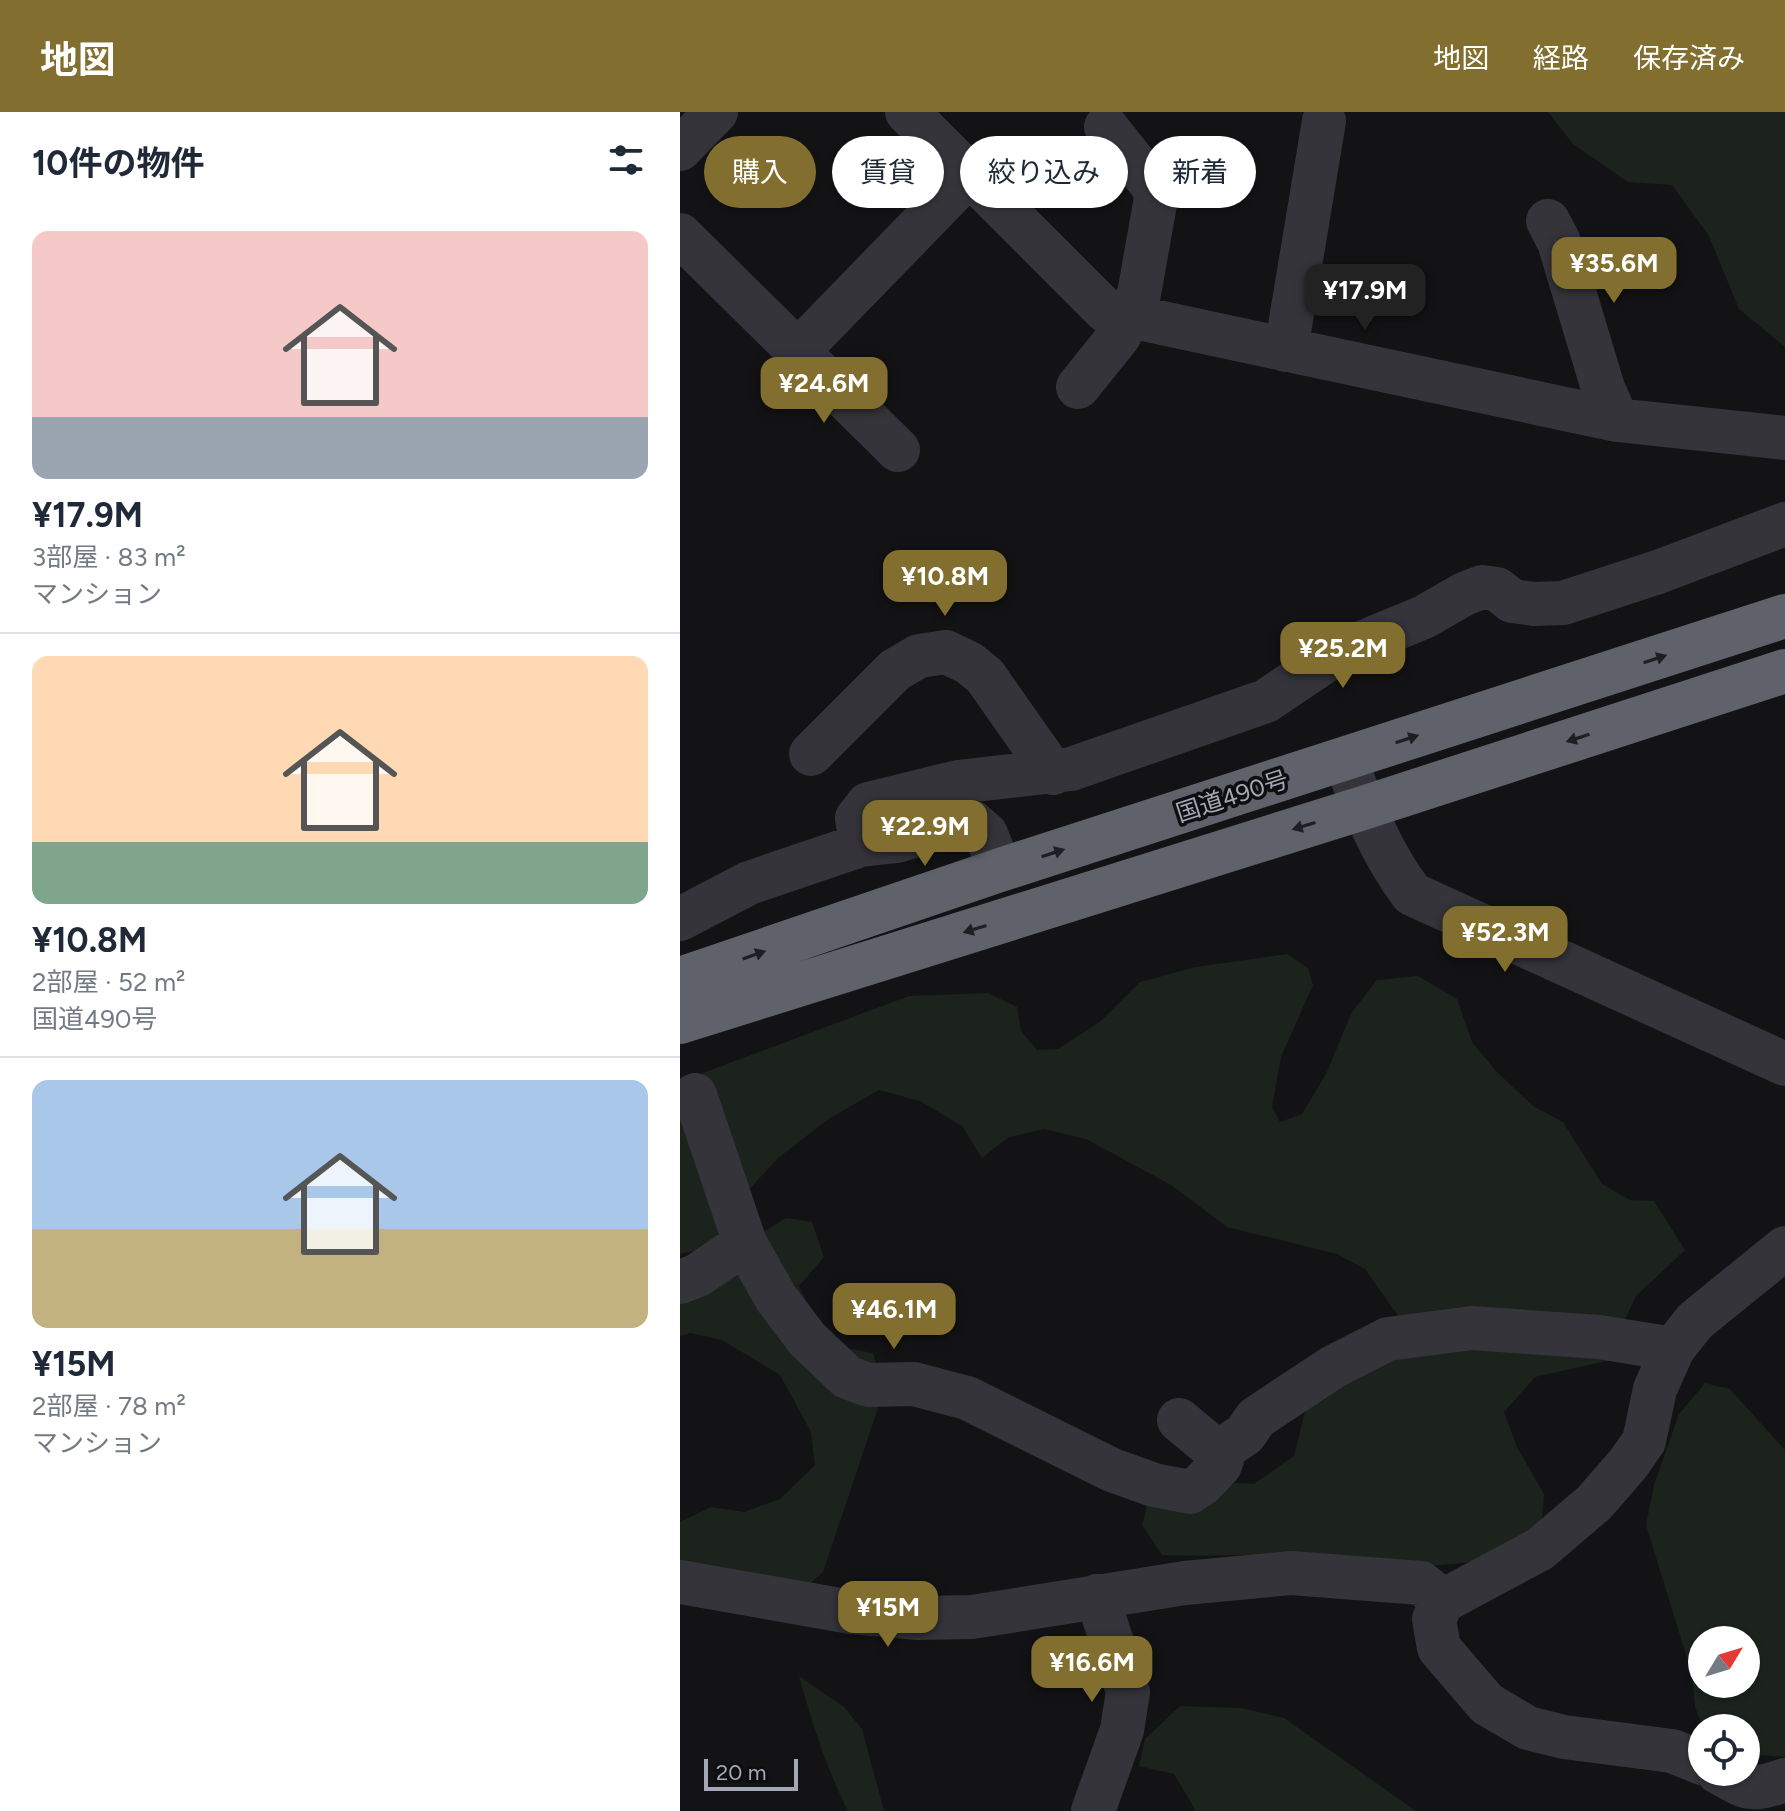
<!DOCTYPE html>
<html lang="ja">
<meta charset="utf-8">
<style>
body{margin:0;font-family:Figtree,"Noto Sans JP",sans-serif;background:#f6f6f7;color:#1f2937;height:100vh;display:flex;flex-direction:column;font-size:30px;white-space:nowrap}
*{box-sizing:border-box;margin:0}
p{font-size:26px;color:#747a83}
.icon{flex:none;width:44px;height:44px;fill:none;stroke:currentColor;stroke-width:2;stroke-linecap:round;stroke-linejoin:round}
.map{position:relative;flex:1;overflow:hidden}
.drawer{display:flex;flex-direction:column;background:#fff;width:680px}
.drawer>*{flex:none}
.banner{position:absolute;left:24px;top:24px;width:760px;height:72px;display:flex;gap:16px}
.needle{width:52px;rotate:52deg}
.buttons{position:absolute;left:1008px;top:1514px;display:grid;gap:16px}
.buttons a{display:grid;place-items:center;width:72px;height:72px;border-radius:50%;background:#fff;box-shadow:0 2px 6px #0004;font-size:40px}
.scale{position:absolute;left:24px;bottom:20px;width:94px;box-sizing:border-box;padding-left:8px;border:4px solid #a4a8b6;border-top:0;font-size:22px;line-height:28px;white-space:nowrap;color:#a4a8b6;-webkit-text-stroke:6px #0e0e10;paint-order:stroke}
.price{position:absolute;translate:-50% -68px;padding:0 18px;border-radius:16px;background:#826f2f;color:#fff;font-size:26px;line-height:52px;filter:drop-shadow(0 2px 4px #0008)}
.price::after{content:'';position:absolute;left:50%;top:48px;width:24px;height:18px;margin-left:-12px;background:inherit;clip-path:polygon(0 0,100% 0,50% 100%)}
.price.selected{background:#222;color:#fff}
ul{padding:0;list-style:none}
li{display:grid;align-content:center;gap:16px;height:424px;padding:0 32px}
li+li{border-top:2px solid #e0e1e3}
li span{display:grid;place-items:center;height:248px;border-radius:16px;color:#555}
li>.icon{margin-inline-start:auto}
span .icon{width:144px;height:144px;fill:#fffc;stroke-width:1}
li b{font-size:34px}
h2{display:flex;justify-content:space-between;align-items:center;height:96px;padding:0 32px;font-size:34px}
.tag{padding:0 28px;border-radius:36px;background:#fff;box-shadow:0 2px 6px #0004;font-size:28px;line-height:72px}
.tag.selected{background:#826f2f;color:#fff}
header{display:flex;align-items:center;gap:48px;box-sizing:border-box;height:112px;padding:0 40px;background:#826f2f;color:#fff}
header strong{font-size:38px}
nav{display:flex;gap:44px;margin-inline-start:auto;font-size:28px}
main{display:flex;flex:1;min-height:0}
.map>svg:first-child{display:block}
.green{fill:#1b231c;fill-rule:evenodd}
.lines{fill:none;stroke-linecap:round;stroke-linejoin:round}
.minor{stroke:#34343a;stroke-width:44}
.highway{stroke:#5f616b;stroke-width:44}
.oneway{fill:#1e1f22}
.labels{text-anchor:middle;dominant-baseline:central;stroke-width:7;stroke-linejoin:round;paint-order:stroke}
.street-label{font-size:24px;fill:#a4a8b6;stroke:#0e0e10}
</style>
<header>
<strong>地図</strong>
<nav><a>地図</a><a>経路</a><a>保存済み</a></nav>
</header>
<main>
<section class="drawer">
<h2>10件の物件<svg class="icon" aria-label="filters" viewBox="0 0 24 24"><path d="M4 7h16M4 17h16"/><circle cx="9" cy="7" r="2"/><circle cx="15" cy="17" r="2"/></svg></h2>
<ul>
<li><span style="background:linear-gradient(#f6c9c9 75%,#9aa5b1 0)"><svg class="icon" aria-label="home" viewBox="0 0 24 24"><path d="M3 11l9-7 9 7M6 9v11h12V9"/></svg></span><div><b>¥17.9M</b><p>3部屋 · 83 m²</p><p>マンション</p></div></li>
<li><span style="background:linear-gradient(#ffd9b3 75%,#7fa58c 0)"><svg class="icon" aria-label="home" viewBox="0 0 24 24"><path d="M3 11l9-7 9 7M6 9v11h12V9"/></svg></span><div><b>¥10.8M</b><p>2部屋 · 52 m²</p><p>国道490号</p></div></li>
<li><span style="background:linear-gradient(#a9c7e8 60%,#c2b280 0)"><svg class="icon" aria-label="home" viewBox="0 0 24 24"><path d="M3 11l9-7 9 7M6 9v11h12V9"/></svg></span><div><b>¥15M</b><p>2部屋 · 78 m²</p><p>マンション</p></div></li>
</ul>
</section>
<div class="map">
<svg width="1105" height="1699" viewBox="0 0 1105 1699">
<rect width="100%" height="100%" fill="#131315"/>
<path class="green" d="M868 0H1105V235L1059 197 1029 124 992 73 948 70 893 32Z
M607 842 628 856 633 873 601 945 592 995 600 1010 622 1002 646 962 672 900 697 868 738 864 777 887 792 930 816 959 853 994 883 1010 922 1072 950 1088 974 1089 1005 1138 956 1184 940 1218 931 1248 855 1265 824 1300 837 1335 864 1382 862 1409C845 1421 824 1440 805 1446 738 1464 667 1446 598 1443 560 1442 521 1445 482 1443L462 1413 469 1387 541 1370 574 1372 614 1344 626 1296 724 1212 685 1157 657 1142 547 1115 491 1073 406 1027 364 1017 329 1025 302 1046 282 1014 240 989 199 978 150 1006 98 1046 66 1081 80 1122 106 1106 132 1110 144 1145 119 1174 131 1200 160 1235 193 1241 204 1278 143 1460 124 1477 0 1461V1410L31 1395 64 1400 100 1387 135 1353 131 1320 100 1263 42 1228 10 1221 0 1224V1186L23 1137 0 1142V974L4 968 229 884 308 881 337 895 341 919 357 938 378 937 421 909 460 870 516 855Z
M1025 1271 1050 1277 1105 1338V1645L1066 1642V1616H1023L1015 1595 1012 1562 966 1413 974 1373 999 1302ZM1022 1528H1066V1572H1022Z
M119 1564 164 1595 182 1617 204 1699H168C146 1656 132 1610 119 1564Z
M500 1594 562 1596 604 1606 736 1699H516L494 1662 459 1654 465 1627Z"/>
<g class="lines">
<path class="minor" d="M227 0 426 199 937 308 1105 326
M0 37 36 0
M868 109 879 130 923 276 937 308
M0 123 218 338
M606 238 644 9
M118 239 289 63
M398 275 439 224 459 182 476 86 473 74 426 15
M131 642 215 558 239 544 266 540 289 551 305 564 373 661
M665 647C683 695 701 741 732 782L1105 952
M181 733 177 706 188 692 278 670 391 657 586 589 657 541 744 505 784 482 802 475 817 477 832 489 854 492 883 491 978 460 1105 412
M0 807 69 771 181 733 217 729 273 712 292 710 306 722 320 758
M15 983 65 1131 96 1186 127 1227 167 1265 188 1273 234 1272 287 1286 432 1358 474 1373 510 1380 522 1372 540 1353 546 1335
M0 1170 18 1163 65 1131
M499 1308 529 1333 546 1335 565 1322 576 1306 653 1255 708 1227 792 1216 919 1225 993 1237
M0 1470 171 1500 238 1506 292 1505 505 1471 611 1461 741 1471 763 1489
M1022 1651 992 1639 884 1625 848 1616 807 1592 759 1536 754 1507 763 1489 860 1437 914 1391 948 1352 964 1329 975 1277 993 1237 1015 1209 1105 1136
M1038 1660C1068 1677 1071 1680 1105 1668
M413 1699 442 1618 448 1580 417 1484"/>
<path class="highway" d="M0 867 320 758 1105 504
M0 910 683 696 1105 559"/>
</g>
<defs><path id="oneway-solid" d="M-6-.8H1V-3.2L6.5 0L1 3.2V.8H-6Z" transform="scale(2)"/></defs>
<g class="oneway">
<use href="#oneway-solid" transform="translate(975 547) rotate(-18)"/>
<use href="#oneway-solid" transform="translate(898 626) rotate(162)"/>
<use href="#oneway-solid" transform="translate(727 627) rotate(-18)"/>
<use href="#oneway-solid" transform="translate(624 714) rotate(163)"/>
<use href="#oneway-solid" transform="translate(373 741) rotate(-18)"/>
<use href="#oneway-solid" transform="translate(295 817) rotate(163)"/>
<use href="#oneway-solid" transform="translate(74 843) rotate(-19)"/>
</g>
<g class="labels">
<g class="street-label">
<text transform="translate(552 684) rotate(-18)">国道490号</text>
</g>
</g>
</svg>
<div class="buttons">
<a><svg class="needle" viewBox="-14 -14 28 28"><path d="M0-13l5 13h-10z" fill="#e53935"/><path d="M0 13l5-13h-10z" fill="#747a83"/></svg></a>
<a><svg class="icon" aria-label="locate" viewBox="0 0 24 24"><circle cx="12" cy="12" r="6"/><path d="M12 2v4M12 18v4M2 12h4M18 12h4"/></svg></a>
</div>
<div class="scale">20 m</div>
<b class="price" style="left:934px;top:193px">¥35.6M</b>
<b class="price selected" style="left:685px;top:220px">¥17.9M</b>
<b class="price" style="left:144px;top:313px">¥24.6M</b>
<b class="price" style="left:265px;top:506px">¥10.8M</b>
<b class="price" style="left:663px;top:578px">¥25.2M</b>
<b class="price" style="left:245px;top:756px">¥22.9M</b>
<b class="price" style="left:825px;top:862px">¥52.3M</b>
<b class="price" style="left:214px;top:1239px">¥46.1M</b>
<b class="price" style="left:208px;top:1537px">¥15M</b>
<b class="price" style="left:412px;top:1592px">¥16.6M</b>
<div class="banner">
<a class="tag selected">購入</a>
<a class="tag">賃貸</a>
<a class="tag">絞り込み</a>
<a class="tag">新着</a>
</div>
</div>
</main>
